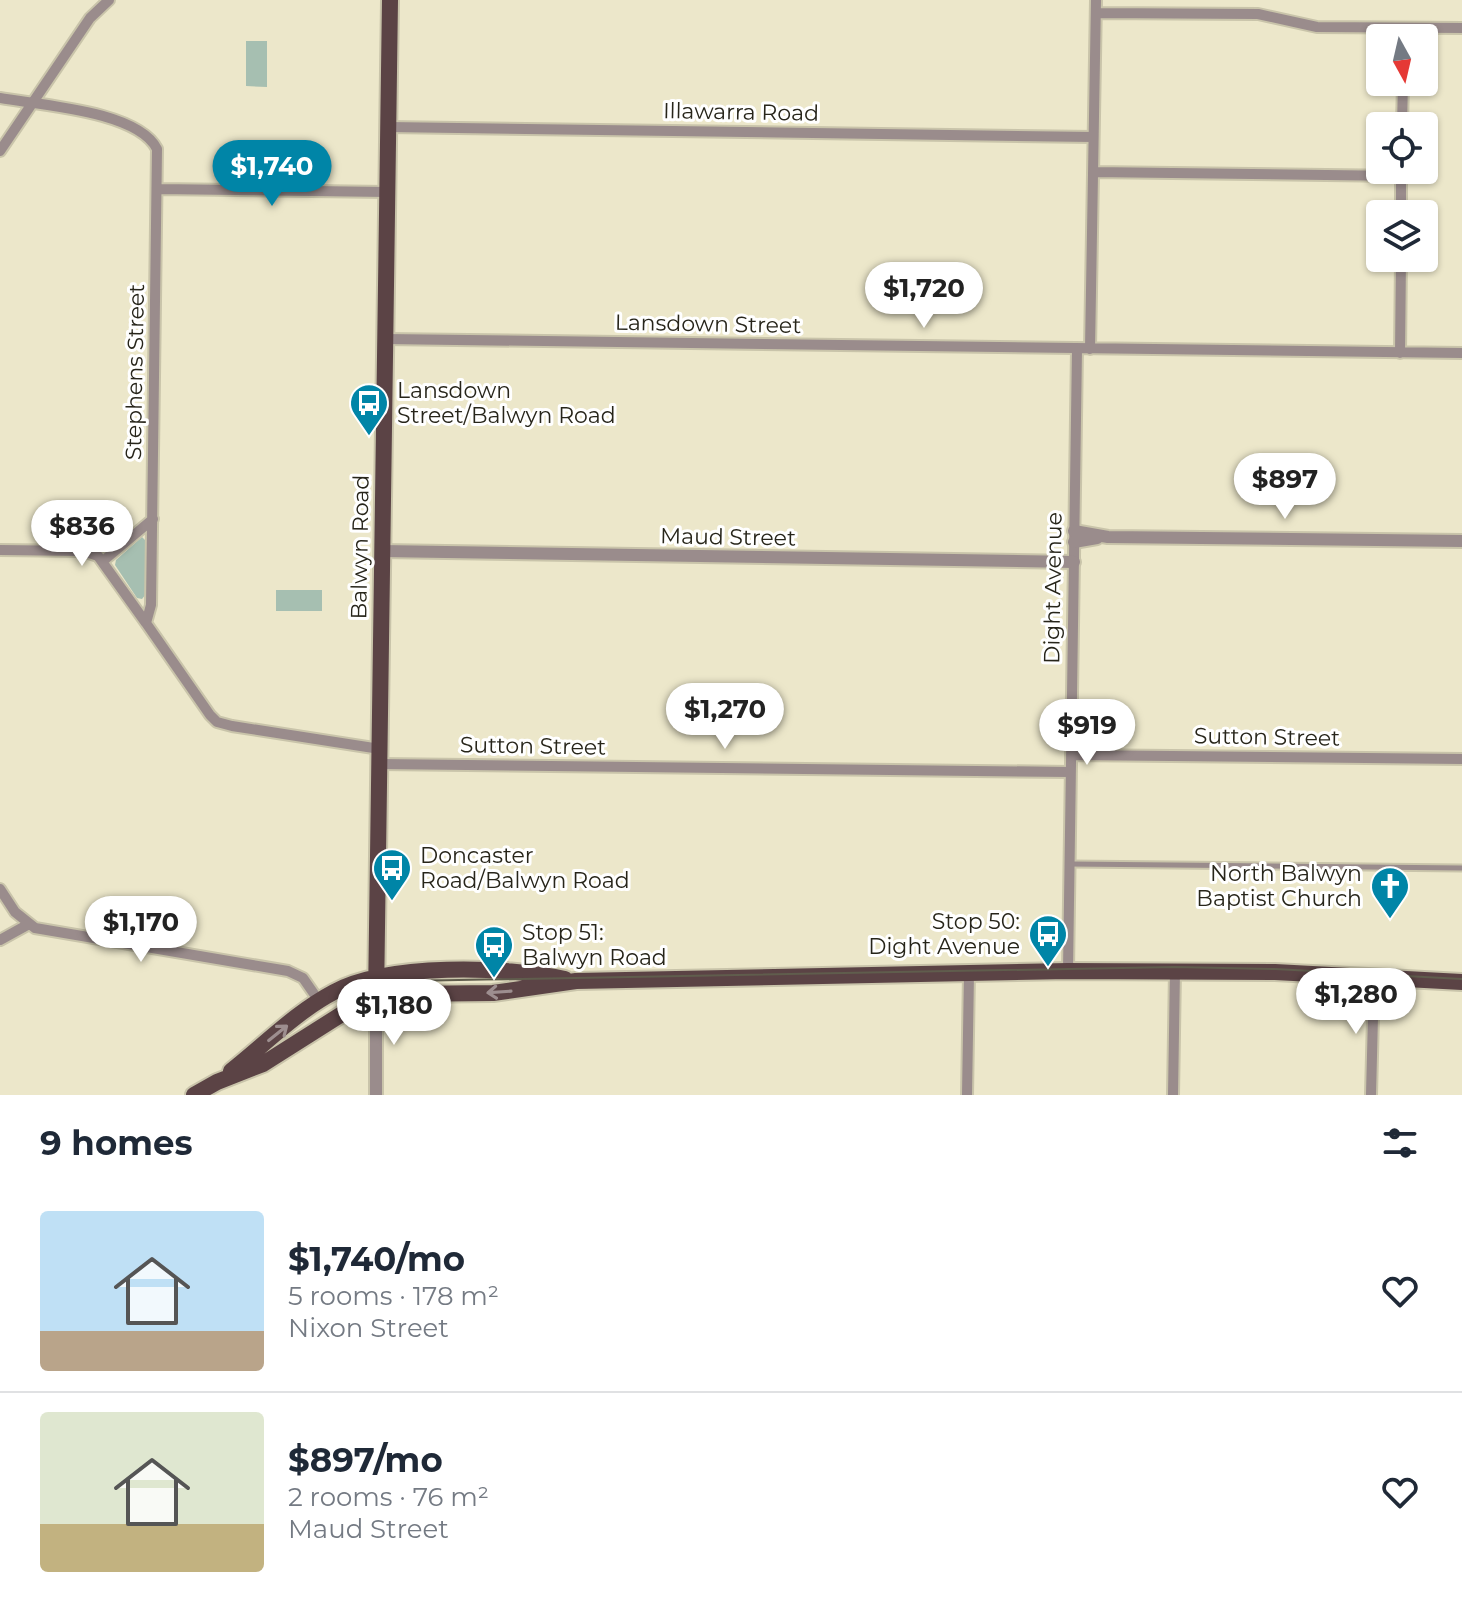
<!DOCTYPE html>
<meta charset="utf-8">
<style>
body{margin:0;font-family:Montserrat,sans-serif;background:#f6f6f7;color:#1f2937;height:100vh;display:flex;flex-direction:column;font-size:30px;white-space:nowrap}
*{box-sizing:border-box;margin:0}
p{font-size:26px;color:#747a83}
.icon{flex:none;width:44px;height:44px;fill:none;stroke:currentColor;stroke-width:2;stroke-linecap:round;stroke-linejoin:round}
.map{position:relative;height:1095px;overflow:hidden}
.sheet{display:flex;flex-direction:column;background:#fff;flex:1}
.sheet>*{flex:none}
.needle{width:52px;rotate:172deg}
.tools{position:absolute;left:1366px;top:24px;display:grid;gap:16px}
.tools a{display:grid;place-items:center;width:72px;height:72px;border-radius:8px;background:#fff;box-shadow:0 2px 6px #0004;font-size:40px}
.price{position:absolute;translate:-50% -68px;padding:0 18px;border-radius:28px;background:#fff;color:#222;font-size:26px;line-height:52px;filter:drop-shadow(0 2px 4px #0008)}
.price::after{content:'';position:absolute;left:50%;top:48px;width:24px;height:18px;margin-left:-12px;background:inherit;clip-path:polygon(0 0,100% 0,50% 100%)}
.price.on{background:#0085a7;color:#fff}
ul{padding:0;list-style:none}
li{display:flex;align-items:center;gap:24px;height:200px;padding:0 40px}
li+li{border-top:2px solid #e0e1e3}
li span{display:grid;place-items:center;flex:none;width:224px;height:160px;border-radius:8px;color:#555}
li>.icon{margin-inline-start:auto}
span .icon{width:96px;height:96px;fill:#fffc;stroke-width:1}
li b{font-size:34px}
h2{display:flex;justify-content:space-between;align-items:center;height:96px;padding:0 40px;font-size:34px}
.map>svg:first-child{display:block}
.green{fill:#a6bfb1}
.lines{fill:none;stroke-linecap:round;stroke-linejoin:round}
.service-casing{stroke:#c9c4aa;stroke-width:9}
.minor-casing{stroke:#c9c4aa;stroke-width:14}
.tertiary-casing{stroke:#c9c4aa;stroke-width:16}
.primary-casing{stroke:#c9c4aa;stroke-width:20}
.service{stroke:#9a8c8c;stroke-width:5}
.minor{stroke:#9a8c8c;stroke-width:10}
.tertiary{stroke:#9a8c8c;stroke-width:12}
.primary{stroke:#5b4345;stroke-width:16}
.tram{stroke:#605d4d;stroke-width:2}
.oneway{stroke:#9d8e8f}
.labels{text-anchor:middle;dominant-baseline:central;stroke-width:6;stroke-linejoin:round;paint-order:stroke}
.street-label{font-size:22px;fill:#27251a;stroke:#fff}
.poi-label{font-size:22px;fill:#27251a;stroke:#fff;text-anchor:start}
</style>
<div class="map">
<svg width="1462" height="1095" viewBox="0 0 1462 1095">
<rect width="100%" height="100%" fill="#ece7ca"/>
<path class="green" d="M246 41H267V87L246 86Z
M142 537 146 541V594L142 599 137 598 115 565 116 560Z
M276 590H322V611H276Z"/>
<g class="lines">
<defs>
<path id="service" d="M1071 864 1462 868"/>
<path id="minor" d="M1096 13 1258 14 1317 27 1462 28
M0 98C40 105 138 111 157 149L151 605 146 623 210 715 217 722 232 726 380 749
M1402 126 1403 82
M388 127 1093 137
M0 151 90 18 109 0
M1093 172 1401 176
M158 189 387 192
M1401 214V172
M385 339 1462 353
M1090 349 1096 0
M1400 353 1401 258
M0 550 83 551 98 556 146 623
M103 561 153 519
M1071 755 1462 759
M379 764 1070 772
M0 889 15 912 35 928 288 971 303 978 319 1001
M0 940 29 924
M1068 971 1077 349
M967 1095 969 973
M1173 1095 1175 970
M1371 1095 1374 977"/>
<path id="tertiary" d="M1074 531 1108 537 1462 541
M1074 542 1097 538
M382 551 1074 562
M376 1095V999"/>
<path id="primary" d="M376 999 390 0
M231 1071C264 1045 296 1012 334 992 388 963 505 966 565 979
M194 1095 217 1082 263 1064 353 1007 376 999 403 994 493 993 576 981 1068 971 1275 972 1462 982"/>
</defs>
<use href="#service" class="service-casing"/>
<use href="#minor" class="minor-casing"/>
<use href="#tertiary" class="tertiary-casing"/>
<use href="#primary" class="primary-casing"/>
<use href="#service" class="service"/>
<use href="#minor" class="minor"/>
<use href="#tertiary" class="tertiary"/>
<use href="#primary" class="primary"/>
<path class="tram" d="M407 981 1175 967 1275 969 1462 979"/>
</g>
<defs><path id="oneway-shaft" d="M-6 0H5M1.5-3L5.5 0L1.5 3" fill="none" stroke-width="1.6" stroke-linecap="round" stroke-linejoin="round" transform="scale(2)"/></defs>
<g class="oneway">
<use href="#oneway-shaft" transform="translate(499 992) rotate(176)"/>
<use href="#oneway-shaft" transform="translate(278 1033) rotate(-39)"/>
</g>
<defs>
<symbol id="bus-pin" viewBox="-11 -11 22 30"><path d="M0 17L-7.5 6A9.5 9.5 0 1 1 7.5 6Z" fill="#0085a7" stroke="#fff"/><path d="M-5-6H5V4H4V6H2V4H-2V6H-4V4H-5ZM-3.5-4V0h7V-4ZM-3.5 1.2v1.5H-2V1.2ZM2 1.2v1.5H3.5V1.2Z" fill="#fff"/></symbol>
<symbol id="church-pin" viewBox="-11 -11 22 30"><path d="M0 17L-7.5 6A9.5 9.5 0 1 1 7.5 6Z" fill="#0085a7" stroke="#fff"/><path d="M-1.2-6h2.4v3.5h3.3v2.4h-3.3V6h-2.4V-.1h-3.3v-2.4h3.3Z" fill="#fff"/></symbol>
</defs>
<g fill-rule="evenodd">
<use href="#bus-pin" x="347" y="381" width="44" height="60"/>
<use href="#bus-pin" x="370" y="846" width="44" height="60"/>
<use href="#church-pin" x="1368" y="864" width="44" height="60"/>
<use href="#bus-pin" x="1026" y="912" width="44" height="60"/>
<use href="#bus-pin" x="472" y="923" width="44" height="60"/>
</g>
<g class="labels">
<g class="street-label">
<text transform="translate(741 112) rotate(1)">Illawarra Road</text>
<text transform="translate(708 324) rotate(1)">Lansdown Street</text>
<text transform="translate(135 372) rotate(-89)">Stephens Street</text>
<text transform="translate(728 537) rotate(1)">Maud Street</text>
<text transform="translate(360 547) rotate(-89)">Balwyn Road</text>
<text transform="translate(1053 588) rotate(-89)">Dight Avenue</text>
<text transform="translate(1267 737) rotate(1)">Sutton Street</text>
<text transform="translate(533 746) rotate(1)">Sutton Street</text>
</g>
<g class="poi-label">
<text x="397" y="390">Lansdown<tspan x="397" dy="25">Street/Balwyn Road</tspan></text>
<text x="420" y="855">Doncaster<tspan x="420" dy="25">Road/Balwyn Road</tspan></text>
<text x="1362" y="873" text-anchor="end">North Balwyn<tspan x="1362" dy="25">Baptist Church</tspan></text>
<text x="1020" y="921" text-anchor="end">Stop 50:<tspan x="1020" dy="25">Dight Avenue</tspan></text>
<text x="522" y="932">Stop 51:<tspan x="522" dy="25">Balwyn Road</tspan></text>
</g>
</g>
</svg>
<div class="tools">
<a><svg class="needle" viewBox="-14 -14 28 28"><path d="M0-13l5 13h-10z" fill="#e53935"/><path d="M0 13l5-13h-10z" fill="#747a83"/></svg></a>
<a><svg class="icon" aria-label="locate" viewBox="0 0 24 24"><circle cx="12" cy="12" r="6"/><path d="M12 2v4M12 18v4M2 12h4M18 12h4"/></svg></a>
<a><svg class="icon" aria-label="layers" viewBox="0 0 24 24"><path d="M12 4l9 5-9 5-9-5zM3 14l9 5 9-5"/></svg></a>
</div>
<b class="price on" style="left:272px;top:208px">$1,740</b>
<b class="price" style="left:924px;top:330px">$1,720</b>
<b class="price" style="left:1285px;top:521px">$897</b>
<b class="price" style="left:82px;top:568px">$836</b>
<b class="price" style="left:725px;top:751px">$1,270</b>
<b class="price" style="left:1087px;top:767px">$919</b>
<b class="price" style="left:141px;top:964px">$1,170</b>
<b class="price" style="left:1356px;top:1036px">$1,280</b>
<b class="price" style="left:394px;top:1047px">$1,180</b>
</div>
<section class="sheet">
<h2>9 homes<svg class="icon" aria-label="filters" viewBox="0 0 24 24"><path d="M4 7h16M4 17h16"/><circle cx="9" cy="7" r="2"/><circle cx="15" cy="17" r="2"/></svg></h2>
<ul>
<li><span style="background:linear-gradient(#bfe0f5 75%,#b9a48a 0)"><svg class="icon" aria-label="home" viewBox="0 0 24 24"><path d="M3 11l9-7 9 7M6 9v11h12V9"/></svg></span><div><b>$1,740/mo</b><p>5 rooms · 178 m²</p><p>Nixon Street</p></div><svg class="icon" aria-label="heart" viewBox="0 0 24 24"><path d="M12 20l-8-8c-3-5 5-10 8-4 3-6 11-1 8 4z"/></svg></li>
<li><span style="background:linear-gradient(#dfe7d0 70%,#c2b280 0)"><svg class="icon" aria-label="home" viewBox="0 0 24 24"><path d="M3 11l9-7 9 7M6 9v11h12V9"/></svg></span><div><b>$897/mo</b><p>2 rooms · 76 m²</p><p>Maud Street</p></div><svg class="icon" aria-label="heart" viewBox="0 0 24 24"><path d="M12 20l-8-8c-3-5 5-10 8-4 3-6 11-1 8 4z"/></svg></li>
</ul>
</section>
